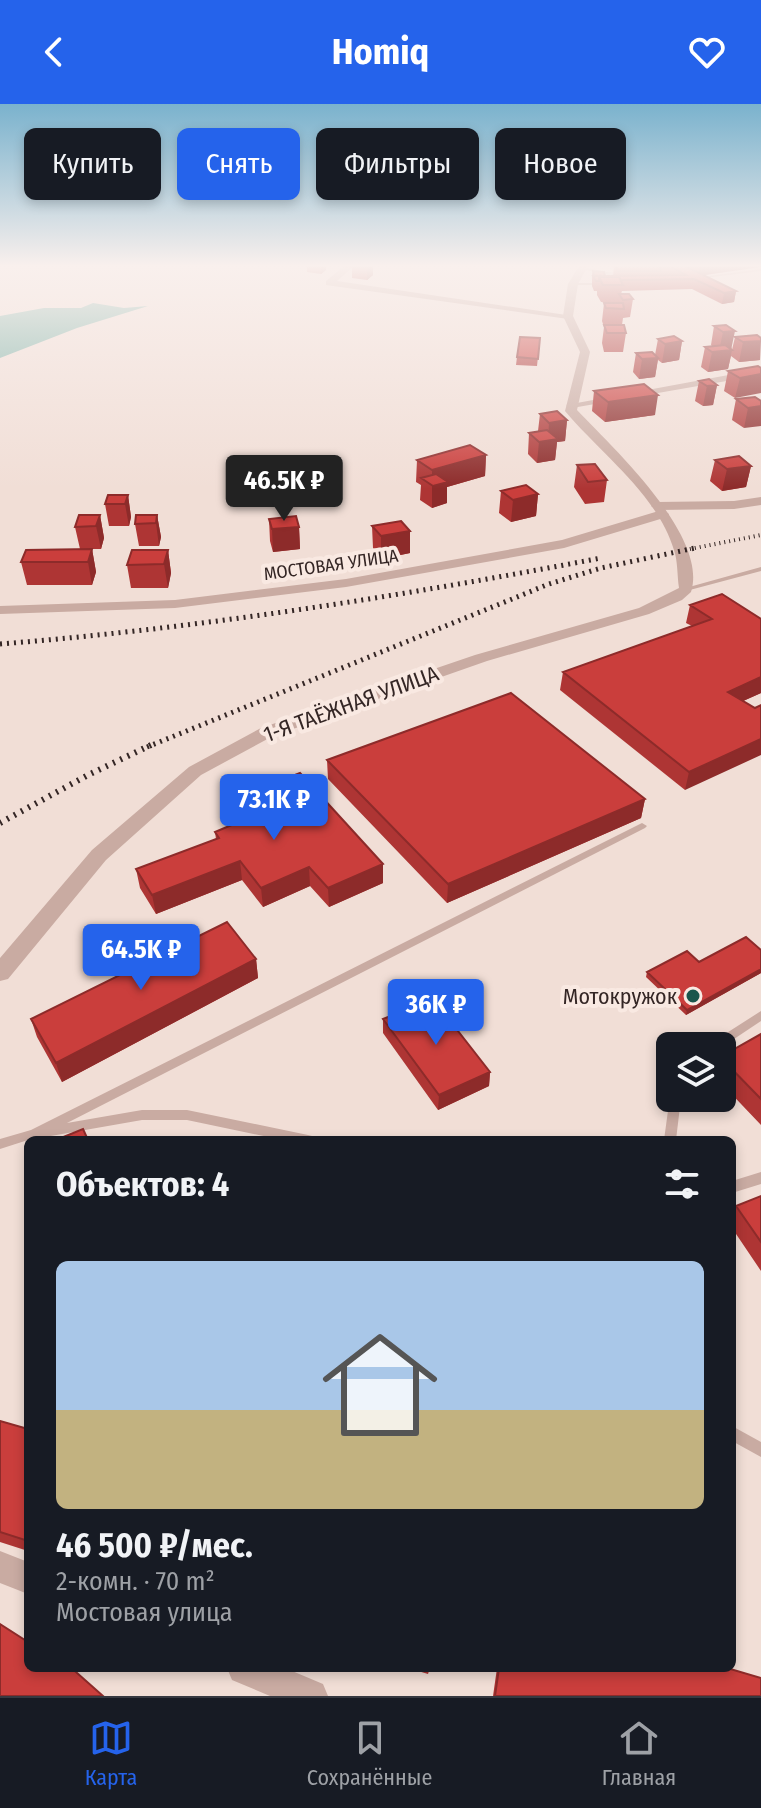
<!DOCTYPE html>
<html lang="ru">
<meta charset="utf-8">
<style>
body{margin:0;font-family:"Fira Sans Condensed",sans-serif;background:#20242c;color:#f1f3f6;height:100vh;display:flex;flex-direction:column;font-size:30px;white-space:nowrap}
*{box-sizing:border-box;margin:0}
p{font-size:26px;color:#9ea1a6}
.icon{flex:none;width:44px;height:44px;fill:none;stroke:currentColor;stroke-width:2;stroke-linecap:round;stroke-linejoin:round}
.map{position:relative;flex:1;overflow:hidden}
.details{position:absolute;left:24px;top:1032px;width:712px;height:536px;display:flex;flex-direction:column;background:#171b24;border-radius:12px;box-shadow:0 4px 12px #0003}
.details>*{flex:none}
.top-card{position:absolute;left:24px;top:24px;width:714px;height:72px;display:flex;gap:16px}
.fabs{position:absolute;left:656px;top:928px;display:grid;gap:16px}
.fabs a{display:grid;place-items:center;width:80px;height:80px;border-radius:12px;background:#171b24;box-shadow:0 4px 12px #0003;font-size:40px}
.price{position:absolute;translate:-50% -68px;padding:0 18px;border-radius:8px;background:#2563eb;color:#fff;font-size:26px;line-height:52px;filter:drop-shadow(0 2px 4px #0008)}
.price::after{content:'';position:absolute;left:50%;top:48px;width:24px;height:18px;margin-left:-12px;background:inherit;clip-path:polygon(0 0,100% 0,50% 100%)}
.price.on{background:#222;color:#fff}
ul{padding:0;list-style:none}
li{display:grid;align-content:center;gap:16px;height:424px;padding:0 32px}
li+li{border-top:2px solid #363941}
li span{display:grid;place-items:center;height:248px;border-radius:12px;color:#555}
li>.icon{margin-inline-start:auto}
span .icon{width:144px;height:144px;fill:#fffc;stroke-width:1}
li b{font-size:34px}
h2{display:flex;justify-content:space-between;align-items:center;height:96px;padding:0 32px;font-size:34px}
.tag{padding:0 28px;border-radius:12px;background:#171b24;box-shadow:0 4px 12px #0003;font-size:28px;line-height:72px}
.tag.on{background:#2563eb;color:#fff}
header{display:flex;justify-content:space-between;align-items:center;height:104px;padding:0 32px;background:#2563eb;color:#fff;font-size:36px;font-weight:700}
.dock{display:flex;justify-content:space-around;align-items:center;height:112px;border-top:2px solid #363941;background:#171b24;font-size:22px;color:#9ea1a6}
.dock a{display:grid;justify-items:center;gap:4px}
.dock .on{color:#2563eb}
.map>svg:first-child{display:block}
.water{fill:#75afa4}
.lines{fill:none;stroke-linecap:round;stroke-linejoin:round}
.service{fill:#c9aba2;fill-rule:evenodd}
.minor{fill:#c9aba2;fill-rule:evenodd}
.tertiary{fill:#c9aba2;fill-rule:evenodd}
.rail-far2{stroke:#342625;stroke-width:4;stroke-dasharray:1 4;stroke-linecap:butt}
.rail-far1{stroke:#342625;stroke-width:5;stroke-dasharray:2 5;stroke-linecap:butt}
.rail{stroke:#342625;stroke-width:6;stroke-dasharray:2 6;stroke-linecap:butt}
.wall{fill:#ae3534}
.shaded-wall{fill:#8d2b2a}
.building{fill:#ca3e3c;stroke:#8d2b2a;stroke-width:2}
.poi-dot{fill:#1a564c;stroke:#f9e9e2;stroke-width:3}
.labels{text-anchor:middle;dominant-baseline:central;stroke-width:8;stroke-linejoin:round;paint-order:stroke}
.far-street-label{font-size:18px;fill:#342625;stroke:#f9e9e2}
.street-label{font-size:22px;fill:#342625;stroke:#f9e9e2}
.poi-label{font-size:22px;fill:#342625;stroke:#f9e9e2;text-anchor:end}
</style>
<header><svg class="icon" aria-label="back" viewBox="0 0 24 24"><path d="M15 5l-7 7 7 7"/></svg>Homiq<svg class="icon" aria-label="heart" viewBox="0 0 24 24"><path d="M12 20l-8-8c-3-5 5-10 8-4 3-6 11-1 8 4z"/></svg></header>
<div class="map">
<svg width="761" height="1592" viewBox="0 0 761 1592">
<rect width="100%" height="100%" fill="#f1ded6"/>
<path class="water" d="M93 199 124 204 148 202 77 224 0 254V212L44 204H81Z"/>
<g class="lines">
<path class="service" d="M583 163 606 168 626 169 606 170 581 165Z
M761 165V167L696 175 694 174Z
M571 179H603L605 180 603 181H573Z
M761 463V467L686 487 682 485Z
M642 719 647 722 645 724 67 1019 142 1006H187L308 1031 312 1032 314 1036H283L187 1016H142L28 1036 0 1045V1035L31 1026Z
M761 907V917L722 943 709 942 711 939Z
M670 992V994H681L676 1036H664Z
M761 1068V1080L732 1089V1077Z
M732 1322 761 1338V1353L732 1337Z"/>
<path class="minor" d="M344 162H354L337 177 573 212 568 215 326 181V177Z
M761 265V271L572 304 566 301Z
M761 393V401L734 405 657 406 651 402 657 398 734 397Z
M662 406 669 410 667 413 564 444 346 483 175 504 0 510V502L175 496 346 475 562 436Z"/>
<path class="tertiary" d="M579 162H588L578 180 573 212 590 248 577 306C612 343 709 432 691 488L682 496 649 510 487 557 273 632 201 671 106 756 8 875 0 877V854L92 746 189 663 261 624 475 551 639 504 679 484C677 472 678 458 674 446 657 390 601 350 565 307L580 248 563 212 568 180Z
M0 1447 28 1458V1490L0 1479Z
M227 1564H285L323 1580 328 1592H270L232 1576Z"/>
<path class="rail-far2" d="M685 446 761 431"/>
<path class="rail-far1" d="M0 540C202 524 402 492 601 454
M147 643 549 480 601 464 695 444"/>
<path class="rail" d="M0 719 88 671 151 641"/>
</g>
<path class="wall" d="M307 162H326V166L321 170 307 168Z
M352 162H373V171L367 176 352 174Z
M614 162H761L703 171 736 187 734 198 722 200 692 185 622 187 621 190 633 195 630 213 623 214 622 221 626 229 623 248H604L602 239 604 223 602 217 604 199 618 198H601L597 191V187H594L592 182V171L593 167 605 172H613Z
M726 221 732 246 735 233 757 231 760 256 739 258 731 252 728 265 708 268 701 263 705 243 712 242 711 241 714 222Z
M540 234 537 262 516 261 517 253Z
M658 235 682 237 679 256 662 259 658 256 655 273 639 275 633 268 636 249 655 251Z
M761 264 735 294 724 287 728 267Z
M699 277 717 281 713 301 703 302 695 297Z
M594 287 655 311 605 318 592 307Z
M736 295 761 297 744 324 732 316Z
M540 310 567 316 565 337 557 338 555 356 537 359 528 350 529 329 538 327Z
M486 351 485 372 447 383V399L432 404 420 396 421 381 416 378 417 356Z
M715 356 751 362 746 383 722 387 710 377Z
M577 361 607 376 604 398 585 400 574 383Z
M501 387 538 390 536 412 511 418 499 409Z
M128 391 131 413 129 422H109L105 400Z
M100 411 104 434 101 445H80L75 423Z
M157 411 161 433 159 442H139L135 420Z
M269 415 299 423 300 445 273 448 270 437Z
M372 422 410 449 381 455 373 444Z
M92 445 96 468 92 481H27L21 458Z
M168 446 171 469 168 484H131L127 461Z
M690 501 761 515V589L743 597 685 686 560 586 563 568 692 522 686 519Z
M327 656 645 695 641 714 447 799 328 675Z
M239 693 383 760V779L329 803 310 782 263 803 242 776 156 810 140 784 136 765 216 735 215 728 244 716 241 712Z
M761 846V869L686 911 646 873 647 868Z
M256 855 258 874 62 978 37 933 31 915Z
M383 915 490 968 489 982 438 1006 383 929Z
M761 930V1021L722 980V952Z
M761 1092V1167L732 1124V1112L736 1102Z
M0 1317 28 1325V1447L0 1438Z
M408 1564H430L428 1570Z
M497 1564H727L761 1592H493Z"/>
<path class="shaded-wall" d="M321 162H326V166L321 170Z
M367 162H373V171L367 176Z
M700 162H761V163L698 172Z
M736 187 734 198 722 200 724 189Z
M735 227 731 246 719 247 723 228Z
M682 237 679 256 662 259 665 240Z
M761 237 760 256 739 258 743 238Z
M732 246 728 265 708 268 712 248Z
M658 254 655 273 639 275 642 255Z
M761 270V289L735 294 740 274Z
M717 281 713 301 703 302 707 282Z
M658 291 655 311 605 318 608 298Z
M761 302V322L744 324 748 304Z
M567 316 565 337 557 338 555 356 537 359 539 338 548 337 549 319Z
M486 351 485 372 447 383V399L432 404V366Z
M751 362 746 383 722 387 727 365Z
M538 390 536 412 511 418 513 396Z
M128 391 131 413 129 422 125 400Z
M100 411 104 434 101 445 96 422Z
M157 411 161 433 159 442 156 419Z
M299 423 300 445 273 448 272 425Z
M410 427V449L381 455V432Z
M92 445 96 468 92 481 88 458Z
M168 446 171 469 168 484 164 460Z
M761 573V589L723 606 728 588Z
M761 635V651L685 686 689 668Z
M645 695 641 714 447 799 448 780Z
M240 757 242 776 156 810 152 791Z
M383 760V779L329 803 328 784Z
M309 763 310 782 263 803 261 784Z
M256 855 258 874 62 978 56 959Z
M761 865V869L686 911 687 906Z
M490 968 489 982 438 1006 439 991Z"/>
<path class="building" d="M615 162H659L661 167H618Z
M670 162H685L736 187 724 189 694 175 621 176 619 173H599V177H596L593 172 686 171Z
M593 167 604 168 605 172H594Z
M599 173H619L623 181H603Z
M619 190H629L633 195 623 196Z
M604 199H623L624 205 606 204Z
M604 221H624L626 229H607Z
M726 221 735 227 723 228 714 222Z
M757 231 761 234V237L743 238 735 233Z
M674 232 682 237 665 240 658 235Z
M520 233 540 234 538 255 517 253Z
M725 241 732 246 712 248 705 243Z
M652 248 658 254 642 255 636 249Z
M758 262 761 264V270L740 274 728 267Z
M709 275 717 281 707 282 699 277Z
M644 280 658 291 608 298 594 287Z
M755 293 761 297V302L748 304 736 295Z
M557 307 567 316 549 319 540 310Z
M547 326 558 335 539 338 529 329Z
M470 341 486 351 432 366 417 356Z
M739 352 751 362 727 365 715 356Z
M595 360 607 376 588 378 577 361Z
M436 370 448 378 433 382 421 374Z
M526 381 538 390 513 396 501 387Z
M108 391H128L125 400H105Z
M79 411H100L96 422 75 423Z
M136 411H157L156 419 135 420Z
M296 412 299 423 272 425 269 415Z
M401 417 410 427 381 432 372 422Z
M92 445 88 458H21L26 446Z
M132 446H168L164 460 127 461Z
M722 490 761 515V573L728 588 755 604 761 601V635L689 668 563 568 712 515 690 501Z
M511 589 645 695 448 780 327 656Z
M300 669 383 760 328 784 309 763 261 784 240 757 152 791 136 765 219 734 215 728 253 712 239 693Z
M227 818 256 855 56 959 31 915Z
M746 833 761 846V865L687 906 647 868 687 847 699 858Z
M433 895 490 968 439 991 383 915Z
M761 930V995L722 955V952Z
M83 1025 88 1036H56Z
M761 1092V1138L736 1102Z
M0 1317 28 1325V1437L0 1428Z
M0 1520 28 1538V1564H70L76 1568 103 1592H0Z
M499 1564H727L761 1574V1592H495Z"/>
<linearGradient id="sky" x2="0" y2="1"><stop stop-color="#7ab2cd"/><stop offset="0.42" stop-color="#f9f0ed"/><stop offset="1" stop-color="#f9f0ed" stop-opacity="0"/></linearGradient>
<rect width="761" height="385" fill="url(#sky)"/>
<circle class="poi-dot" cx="693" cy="892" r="8"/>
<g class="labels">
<g class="far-street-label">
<text transform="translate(331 461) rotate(-8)">МОСТОВАЯ УЛИЦА</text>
</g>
<g class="street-label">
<text transform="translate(351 600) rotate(-20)">1-Я ТАЁЖНАЯ УЛИЦА</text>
</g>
<g class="poi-label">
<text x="677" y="892">Мотокружок</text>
</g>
</g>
</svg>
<div class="fabs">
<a><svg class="icon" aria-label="layers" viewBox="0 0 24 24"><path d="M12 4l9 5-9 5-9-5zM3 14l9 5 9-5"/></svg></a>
</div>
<b class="price on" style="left:284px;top:419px">46.5K ₽</b>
<b class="price" style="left:274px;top:738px">73.1K ₽</b>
<b class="price" style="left:141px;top:888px">64.5K ₽</b>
<b class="price" style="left:436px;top:943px">36K ₽</b>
<div class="top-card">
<a class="tag">Купить</a>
<a class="tag on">Снять</a>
<a class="tag">Фильтры</a>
<a class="tag">Новое</a>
</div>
<section class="details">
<h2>Объектов: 4<svg class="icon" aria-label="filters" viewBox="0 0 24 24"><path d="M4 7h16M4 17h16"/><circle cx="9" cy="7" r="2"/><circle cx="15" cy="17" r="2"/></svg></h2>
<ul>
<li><span style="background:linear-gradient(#a9c7e8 60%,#c2b280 0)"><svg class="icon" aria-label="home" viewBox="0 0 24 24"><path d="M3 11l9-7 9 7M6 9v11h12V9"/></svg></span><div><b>46 500 ₽/мес.</b><p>2-комн. · 70 m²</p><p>Мостовая улица</p></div></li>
</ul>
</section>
</div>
<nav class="dock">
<a class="on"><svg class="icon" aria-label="map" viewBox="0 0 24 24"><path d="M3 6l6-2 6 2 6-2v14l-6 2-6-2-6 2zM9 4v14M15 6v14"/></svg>Карта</a>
<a><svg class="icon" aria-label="saved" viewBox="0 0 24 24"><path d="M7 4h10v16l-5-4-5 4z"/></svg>Сохранённые</a>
<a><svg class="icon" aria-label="home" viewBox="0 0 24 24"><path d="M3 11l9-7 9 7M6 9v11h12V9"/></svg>Главная</a>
</nav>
